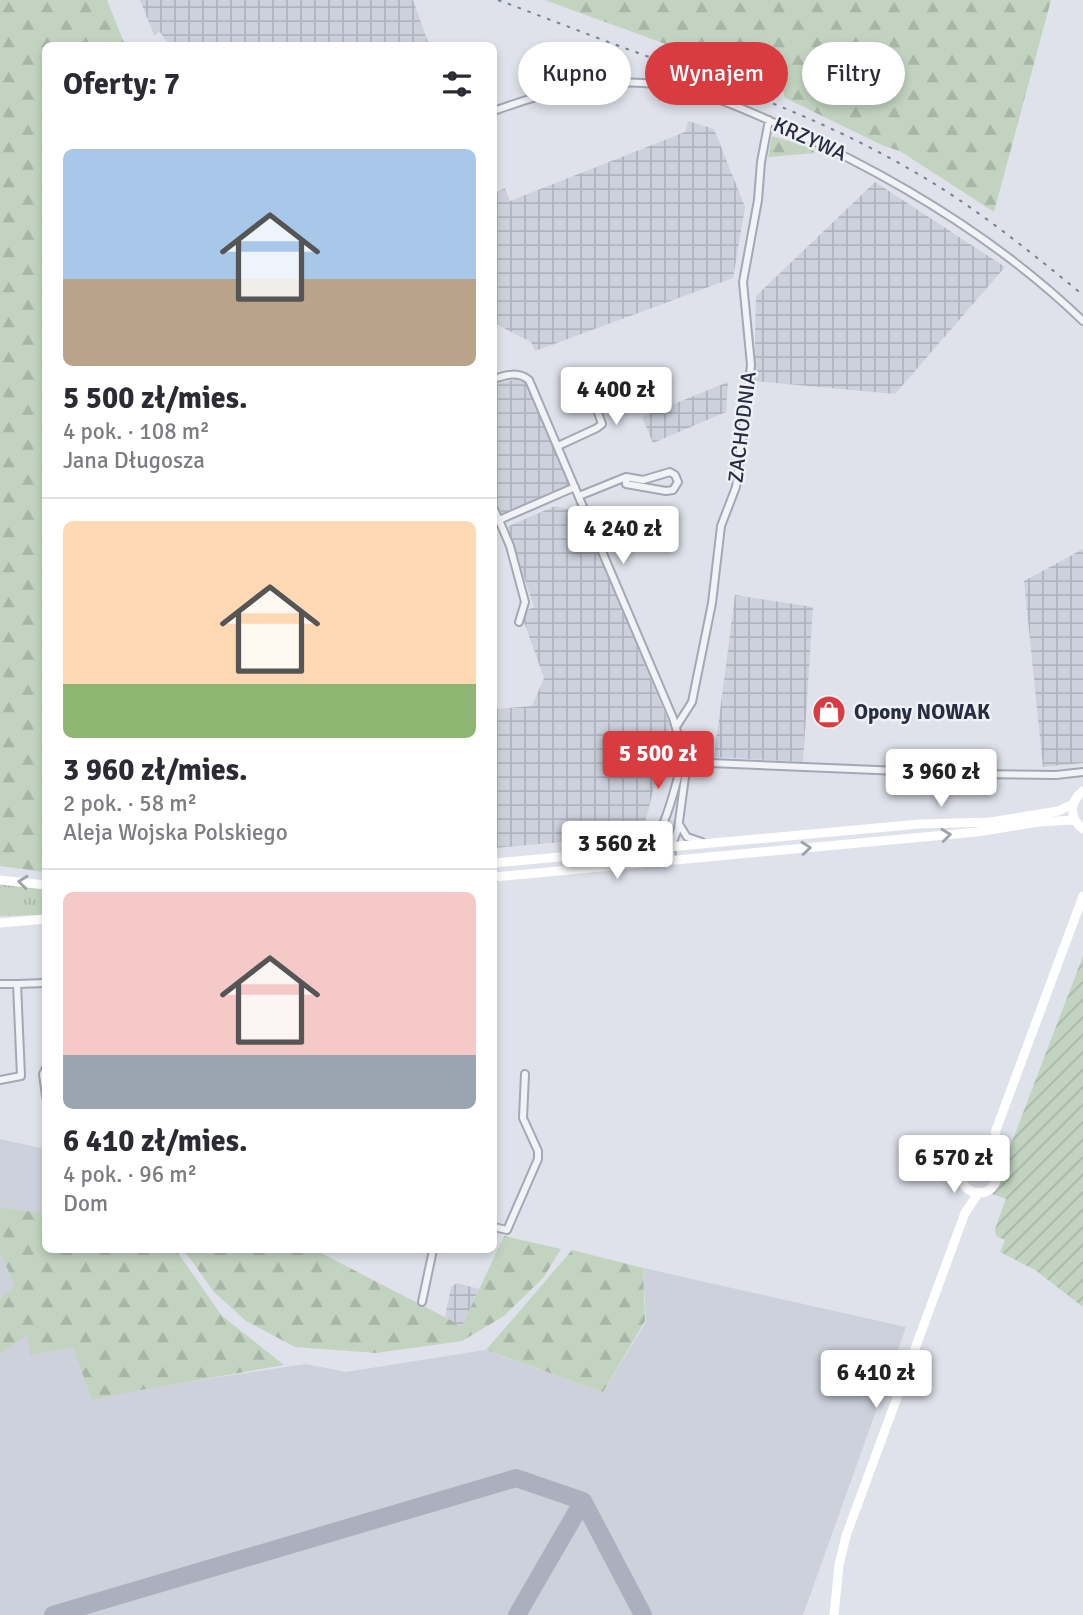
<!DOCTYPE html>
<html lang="pl">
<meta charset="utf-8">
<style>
body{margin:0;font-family:Signika,sans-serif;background:#f7f7f7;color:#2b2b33;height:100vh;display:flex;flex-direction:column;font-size:26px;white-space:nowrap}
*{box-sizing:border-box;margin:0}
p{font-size:23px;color:#7c7c81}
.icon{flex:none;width:38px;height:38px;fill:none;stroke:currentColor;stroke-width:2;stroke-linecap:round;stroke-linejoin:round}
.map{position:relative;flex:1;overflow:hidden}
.side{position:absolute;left:42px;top:42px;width:455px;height:1211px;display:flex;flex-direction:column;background:#fff;border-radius:10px;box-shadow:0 4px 10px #0003}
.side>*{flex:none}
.top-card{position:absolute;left:518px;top:42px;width:458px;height:63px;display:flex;gap:14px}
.price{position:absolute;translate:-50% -60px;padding:0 16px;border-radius:7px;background:#fff;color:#222;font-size:23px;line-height:46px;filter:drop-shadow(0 2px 4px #0008)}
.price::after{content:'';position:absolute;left:50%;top:42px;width:21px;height:16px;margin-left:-10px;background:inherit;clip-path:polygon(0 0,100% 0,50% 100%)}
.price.current{background:#d83b40;color:#fff}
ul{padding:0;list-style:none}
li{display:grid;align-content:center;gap:14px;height:371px;padding:0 21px}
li+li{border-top:2px solid #e1e1e2}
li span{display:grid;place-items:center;height:217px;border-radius:10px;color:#555}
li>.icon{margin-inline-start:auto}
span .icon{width:126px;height:126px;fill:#fffc;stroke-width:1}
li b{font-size:30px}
h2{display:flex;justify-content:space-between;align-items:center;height:84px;padding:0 21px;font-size:30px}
.pill{padding:0 24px;border-radius:32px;background:#fff;box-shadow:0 4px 10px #0003;font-size:24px;line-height:63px}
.pill.current{background:#d83b40;color:#fff}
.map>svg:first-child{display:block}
.built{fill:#cdd1dc}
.industrial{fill:url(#industrial-grid)}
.grass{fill:url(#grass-tufts)}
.forest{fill:url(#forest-firs)}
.garden{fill:url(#garden-furrows)}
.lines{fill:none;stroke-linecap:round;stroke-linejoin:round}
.taxiway{stroke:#abb0bf;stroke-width:18}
.street-casing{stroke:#a4a8b4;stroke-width:10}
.street{stroke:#f2f3f7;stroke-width:6}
.secondary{stroke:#fff;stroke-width:9}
.rail{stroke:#777f94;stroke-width:2;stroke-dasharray:3.5 7;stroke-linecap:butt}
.oneway{stroke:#9ea0aa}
.labels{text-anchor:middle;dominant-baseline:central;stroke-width:5;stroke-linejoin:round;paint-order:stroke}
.street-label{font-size:21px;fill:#272d42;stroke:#eff1f7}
.poi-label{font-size:21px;font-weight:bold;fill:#272d42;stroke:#eff1f7;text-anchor:start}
</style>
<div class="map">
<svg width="1083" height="1615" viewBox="0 0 1083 1615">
<defs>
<pattern id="industrial-grid" width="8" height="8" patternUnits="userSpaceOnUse" patternTransform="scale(1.75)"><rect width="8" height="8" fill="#cdd1dc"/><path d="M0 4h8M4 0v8" fill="none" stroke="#b0b4be"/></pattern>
<pattern id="grass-tufts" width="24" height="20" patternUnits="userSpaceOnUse" patternTransform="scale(1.75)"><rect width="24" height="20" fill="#c2d4c0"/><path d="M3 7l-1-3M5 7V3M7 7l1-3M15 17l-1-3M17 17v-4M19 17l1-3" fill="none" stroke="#a7b6a6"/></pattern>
<pattern id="forest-firs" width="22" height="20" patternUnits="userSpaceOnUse" patternTransform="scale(1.75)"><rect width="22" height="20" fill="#c2d4c0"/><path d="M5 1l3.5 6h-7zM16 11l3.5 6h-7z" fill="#a7b6a6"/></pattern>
<pattern id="garden-furrows" width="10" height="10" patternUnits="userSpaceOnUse" patternTransform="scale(1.75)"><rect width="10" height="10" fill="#c2d4c0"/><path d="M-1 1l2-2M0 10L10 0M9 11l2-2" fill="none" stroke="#a7b6a6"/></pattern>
</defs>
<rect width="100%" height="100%" fill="#dfe2ea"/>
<path class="built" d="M0 1139 45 1149 46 1250 127 1391 305 1364 346 1372 485 1350 603 1392 646 1322 643 1268 906 1327 803 1615H0Z"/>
<path class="industrial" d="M140 0H413L429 45H169L160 32 154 35Z
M688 121 714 129 745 207 733 278 535 351 531 342 494 323V193L505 188 510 201 685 132Z
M875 182 1005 267 895 394 754 381 756 296Z
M517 379 527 382 569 480 568 485 503 513 499 510 494 497V384Z
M728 382 726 412 653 443 642 417Z
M555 506 571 510 582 537 590 534 670 725 642 835 494 848V709L532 706 544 678 524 622 527 610 534 607 507 527Z
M1083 549V763L1043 767 1024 581Z
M735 595 813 607 803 762 714 757Z
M457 1283 479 1289 462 1326 445 1317 451 1287Z"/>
<path class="grass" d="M0 884 45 888V915L0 916Z"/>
<path class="forest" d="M0 0H107L125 45 46 46 45 872 0 866Z
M545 0H1051L994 212 900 151 884 146 785 98 781 83 767 81Z
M772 136 811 148 815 153 768 157Z
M0 1207 45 1214 46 1250H176L222 1316 284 1365 129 1392 92 1400 73 1347 31 1355 27 1335 0 1354V1299L15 1285 0 1253Z
M504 1236 561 1249 543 1278 504 1316 462 1341 376 1353 295 1347 246 1321 214 1292 184 1250H315L462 1326Z
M572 1250 643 1268 645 1321 603 1392 486 1350Z"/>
<path class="garden" d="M1083 956V1307L1035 1270 1000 1252 1005 1240 996 1236 995 1229 1006 1199 992 1194Z"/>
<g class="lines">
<path class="taxiway" d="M53 1615 516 1478 583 1501 643 1615
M517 1615 583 1501"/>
<defs>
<path id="street" d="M494 111C543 93 591 80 644 83 697 87 743 108 790 130 898 179 998 239 1083 321
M494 379C506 375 518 371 529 380L673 718 680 742 683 761 687 762
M558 446 597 428 602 424 584 373
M579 496 626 477 643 480 670 472 675 475 678 482 673 490 666 491 626 484V477
M494 509 499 520
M519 622 525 602 510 546 499 520 575 487
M676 727 692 702 712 603 721 526 736 487 751 365 743 282 758 200 761 162 769 120
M687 762 972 774 1056 775 1083 772
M679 824 687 837 702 842
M662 829 671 847 672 860
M644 847C667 836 674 785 683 761
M671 847 678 829 687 762
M0 984H17
M46 1068 43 1074 46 1096
M0 1080 21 1076 17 984 46 983
M915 1152 966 1162
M938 1161 961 1174
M494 1227 507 1230 538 1159V1151L523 1118 525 1074
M422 1302 433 1250"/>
</defs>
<use href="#street" class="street-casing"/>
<use href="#street" class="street"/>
<path class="secondary" d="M1083 791C1069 802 1069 818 1083 829
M494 863 920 824 990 822 1058 811 1073 804
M494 877 977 832 1039 822 1074 820
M0 880 46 885
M0 923 46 919
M961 1175a18 18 0 1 1 36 0a18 18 0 1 1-36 0Z
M991 1162 996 1130 1083 896
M834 1615 839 1565 846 1536 965 1213 979 1192"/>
<path class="rail" d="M498 0C541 16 584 33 627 49 724 84 822 118 911 170 973 205 1028 250 1083 295"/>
</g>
<defs><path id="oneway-chevron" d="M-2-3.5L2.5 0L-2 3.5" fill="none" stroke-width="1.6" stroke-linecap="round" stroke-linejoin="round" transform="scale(1.75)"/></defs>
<g class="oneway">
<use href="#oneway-chevron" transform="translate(946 835) rotate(-6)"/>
<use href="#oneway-chevron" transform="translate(806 848) rotate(-5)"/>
<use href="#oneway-chevron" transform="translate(23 882) rotate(-174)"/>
</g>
<defs>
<symbol id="shop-disc" viewBox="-11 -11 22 22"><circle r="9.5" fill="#d83b40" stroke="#eff1f7"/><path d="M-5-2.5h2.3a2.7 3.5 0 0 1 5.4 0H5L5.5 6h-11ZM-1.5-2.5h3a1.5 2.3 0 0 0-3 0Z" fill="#fff"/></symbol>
</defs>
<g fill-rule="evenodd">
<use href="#shop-disc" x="810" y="693" width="38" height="38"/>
</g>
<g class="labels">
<g class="street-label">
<text transform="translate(810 139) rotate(24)">KRZYWA</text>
<text transform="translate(742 427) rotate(-83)">ZACHODNIA</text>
</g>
<g class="poi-label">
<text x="854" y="712">Opony NOWAK</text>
</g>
</g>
</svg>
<b class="price" style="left:616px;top:427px">4 400 zł</b>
<b class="price" style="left:623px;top:566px">4 240 zł</b>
<b class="price current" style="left:658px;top:791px">5 500 zł</b>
<b class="price" style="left:941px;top:809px">3 960 zł</b>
<b class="price" style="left:617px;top:881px">3 560 zł</b>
<b class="price" style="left:954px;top:1195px">6 570 zł</b>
<b class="price" style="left:876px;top:1410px">6 410 zł</b>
<div class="top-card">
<a class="pill">Kupno</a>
<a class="pill current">Wynajem</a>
<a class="pill">Filtry</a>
</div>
<section class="side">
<h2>Oferty: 7<svg class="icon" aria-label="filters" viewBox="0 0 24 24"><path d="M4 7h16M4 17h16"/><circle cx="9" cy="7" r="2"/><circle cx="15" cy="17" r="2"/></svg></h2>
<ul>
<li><span style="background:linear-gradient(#a9c7e8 60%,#b9a48a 0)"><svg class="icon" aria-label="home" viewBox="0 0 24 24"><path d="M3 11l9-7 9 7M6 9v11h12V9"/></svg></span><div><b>5 500 zł/mies.</b><p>4 pok. · 108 m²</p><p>Jana Długosza</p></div></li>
<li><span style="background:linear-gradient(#ffd9b3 75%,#8fb573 0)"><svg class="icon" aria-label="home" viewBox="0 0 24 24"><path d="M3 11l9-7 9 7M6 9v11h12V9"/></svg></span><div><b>3 960 zł/mies.</b><p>2 pok. · 58 m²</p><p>Aleja Wojska Polskiego</p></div></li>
<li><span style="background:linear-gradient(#f6c9c9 75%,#9aa5b1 0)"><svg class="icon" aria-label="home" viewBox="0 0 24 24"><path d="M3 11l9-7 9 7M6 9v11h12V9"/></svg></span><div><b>6 410 zł/mies.</b><p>4 pok. · 96 m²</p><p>Dom</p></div></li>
</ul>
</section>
</div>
